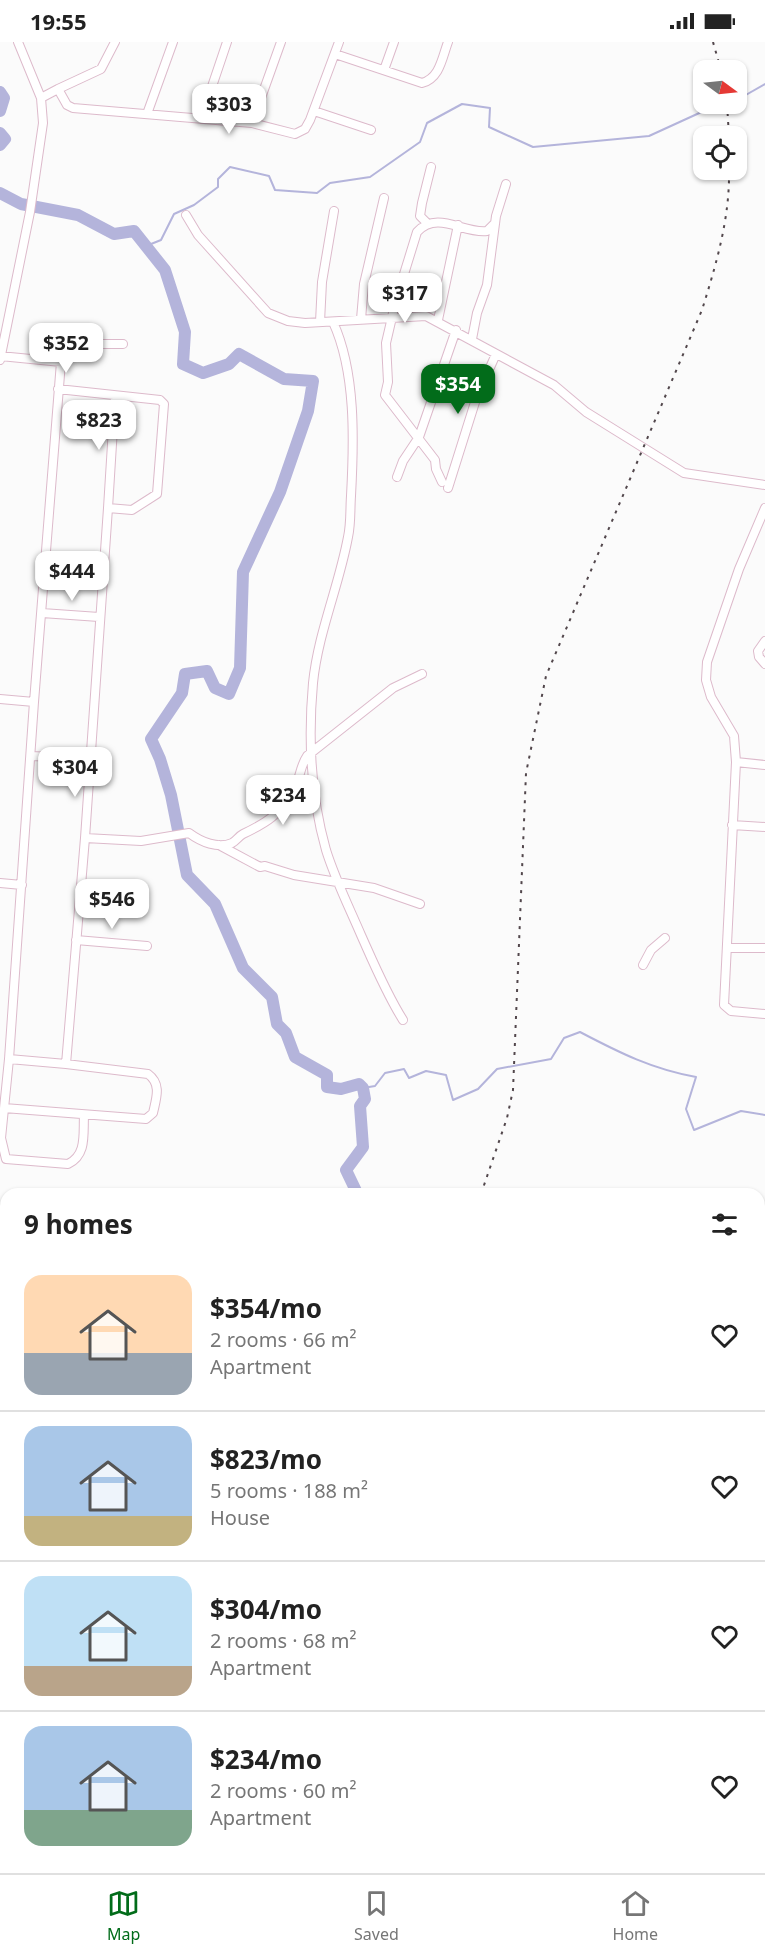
<!DOCTYPE html>
<meta charset="utf-8">
<style>
body{margin:0;font-family:"Noto Sans",sans-serif;background:#f6f6f6;color:#222;height:100vh;display:flex;flex-direction:column;font-size:22px;white-space:nowrap}
*{box-sizing:border-box;margin:0}
p{font-size:20px;color:#767676}
.icon{flex:none;width:33px;height:33px;fill:none;stroke:currentColor;stroke-width:2;stroke-linecap:round;stroke-linejoin:round}
.map{position:relative;flex:1;overflow:hidden}
.details{position:absolute;left:0px;top:1146px;width:765px;height:686px;display:flex;flex-direction:column;background:#fff;border-radius:18px 18px 0 0;box-shadow:0 2px 4px #0004}
.details>*{flex:none}
.needle{width:39px;rotate:105deg}
.buttons{position:absolute;left:693px;top:18px;display:grid;gap:12px}
.buttons a{display:grid;place-items:center;width:54px;height:54px;border-radius:12px;background:#fff;box-shadow:0 2px 4px #0004;font-size:30px}
.price{position:absolute;translate:-50% -51px;padding:0 14px;border-radius:12px;background:#fff;color:#222;font-size:20px;line-height:39px;filter:drop-shadow(0 2px 3px #0008)}
.price::after{content:'';position:absolute;left:50%;top:36px;width:18px;height:14px;margin-left:-9px;background:inherit;clip-path:polygon(0 0,100% 0,50% 100%)}
.price.on{background:#026c1a;color:#fff}
ul{padding:0;list-style:none}
li{display:flex;align-items:center;gap:18px;height:150px;padding:0 24px}
li+li{border-top:2px solid #e0e0e0}
li span{display:grid;place-items:center;flex:none;width:168px;height:120px;border-radius:18px;color:#555}
li>.icon{margin-inline-start:auto}
span .icon{width:72px;height:72px;fill:#fffc;stroke-width:1}
li b{font-size:26px}
h2{display:flex;justify-content:space-between;align-items:center;height:72px;padding:0 24px;font-size:26px}
.status{display:flex;justify-content:space-between;align-items:center;height:42px;padding:0 30px;background:#fff;direction:ltr}
.status svg{height:16px;fill:currentColor}
.tab-bar{display:flex;justify-content:space-around;align-items:center;height:84px;border-top:2px solid #e0e0e0;background:#fff;font-size:16px;color:#767676}
.tab-bar a{display:grid;justify-items:center;gap:3px}
.tab-bar .on{color:#026c1a}
.map>svg:first-child{display:block}
.lines{fill:none;stroke-linecap:round;stroke-linejoin:round}
.stream{stroke:#b4b4db;stroke-width:2}
.river{stroke:#b4b4db;stroke-width:12}
.minor-casing{stroke:#ddbacb;stroke-width:10}
.minor{stroke:#fff;stroke-width:8}
.rail{stroke:#52474c;stroke-width:2;stroke-dasharray:3 6;stroke-linecap:butt}
</style>
<div class="status"><b>19:55</b><svg viewBox="0 0 49 12"><path d="M0 12V9h3v3zM5 12V6h3v6zM10 12V3h3v9zM15 12V0h3v12zM26 1h20v11H26zM47 4h2v5h-2z"/></svg></div>
<div class="map">
<svg width="765" height="1831" viewBox="0 0 765 1831">
<rect width="100%" height="100%" fill="#fbfbfb"/>
<g class="lines">
<path class="stream" d="M737 58 765 42
M146 204 161 198 174 172 194 163 218 145V137L230 125 269 134 275 148 317 151 330 141 370 135 420 100 427 81 462 62 490 66 489 85 533 105 649 94 719 62
M363 1046 375 1044 385 1031 404 1027 409 1036 426 1029 446 1033 453 1058 478 1047 497 1027 551 1017 564 996 580 990C620 1011 652 1027 696 1035L686 1067 694 1088 741 1069 765 1073
M0 1602 6 1599
M108 1826 109 1831
M371 1826 378 1831"/>
<path class="river" d="M0 50 4 56 0 69
M0 91 5 97 0 103
M0 151 21 162 78 173 114 192 134 189 165 228 185 290 183 322 203 331 229 322 239 312 284 337 313 339 308 369 280 450 243 530 240 626 229 652 215 646 207 629 185 632 182 651 151 697 160 717 171 753 187 833 215 862 243 926 272 955 277 982 286 991 295 1015 327 1033V1045L341 1047 359 1042 363 1046 365 1057 360 1064 363 1105 346 1128 357 1151 361 1152"/>
<defs>
<path id="minor" d="M335 12 422 41C440 36 442 16 448 0
M384 28 394 0
M58 47 101 27 115 0
M41 56 58 47 67 63 73 66 252 81 295 92 305 87 310 78 339 0
M314 69 371 88
M147 72 173 0
M201 77 227 0
M252 81 281 0
M186 173 198 193 268 271 288 279 305 281 426 274 554 343 586 370 684 431 765 443
M428 182 420 174 422 161 431 125
M361 277 364 242 384 156
M438 278 458 183
M320 280 322 240 334 169
M333 280C356 330 354 399 351 454 350 468 351 482 348 495 339 544 318 591 313 641 308 696 311 755 326 808 335 837 349 865 361 893 374 922 386 951 403 978
M472 297 477 271 487 243 496 174 506 142
M0 314 61 320 70 302H123
M0 318 30 170 43 81 41 56 18 0
M61 320 34 660 9 1017 1 1096 6 1117 68 1122C87 1113 83 1092 84 1074
M397 435 403 419 419 395 456 288
M442 440 436 427 435 418 385 353 388 340 386 301 396 258 417 190C438 168 463 192 487 189L495 181
M448 446 476 357 496 312
M108 466 115 354
M765 466 739 527 707 620 706 638 711 655 734 694 736 720 724 963 731 969 765 972
M42 571 99 575
M765 599 758 609 759 615 765 622
M0 657 34 660
M32 714 90 717
M736 720 765 723
M732 783 765 785
M85 796 141 799 189 791C201 800 218 807 232 801 236 799 239 794 243 792 268 780 279 773 294 748 300 737 300 724 307 714L393 646 422 632
M219 803 260 825 265 824 294 833 374 846 420 862
M0 841 22 843
M76 898 147 904
M727 906H765
M643 923 651 908 665 896
M9 1017 66 1022
M4 1066 146 1077 153 1071C156 1057 162 1042 148 1032L66 1022 85 796 108 466 132 468 157 452 164 362 160 358 58 347
M0 1326H6
M759 1407 765 1409
M759 1487 765 1477
M759 1721 765 1725
M759 1789 765 1790"/>
</defs>
<use href="#minor" class="minor-casing"/>
<use href="#minor" class="minor"/>
<path class="rail" d="M713 0 721 28
M727 62 729 94
M481 1152 507 1076 513 1048 526 731 546 634 702 268C716 223 730 176 729 128
M31 1831 32 1826"/>
</g>
</svg>
<div class="buttons">
<a><svg class="needle" viewBox="-14 -14 28 28"><path d="M0-13l5 13h-10z" fill="#e53935"/><path d="M0 13l5-13h-10z" fill="#767676"/></svg></a>
<a><svg class="icon" aria-label="locate" viewBox="0 0 24 24"><circle cx="12" cy="12" r="6"/><path d="M12 2v4M12 18v4M2 12h4M18 12h4"/></svg></a>
</div>
<b class="price" style="left:229px;top:93px">$303</b>
<b class="price" style="left:405px;top:282px">$317</b>
<b class="price" style="left:66px;top:332px">$352</b>
<b class="price on" style="left:458px;top:373px">$354</b>
<b class="price" style="left:99px;top:409px">$823</b>
<b class="price" style="left:72px;top:560px">$444</b>
<b class="price" style="left:75px;top:756px">$304</b>
<b class="price" style="left:283px;top:784px">$234</b>
<b class="price" style="left:112px;top:888px">$546</b>
<section class="details">
<h2>9 homes<svg class="icon" aria-label="filters" viewBox="0 0 24 24"><path d="M4 7h16M4 17h16"/><circle cx="9" cy="7" r="2"/><circle cx="15" cy="17" r="2"/></svg></h2>
<ul>
<li><span style="background:linear-gradient(#ffd9b3 65%,#9aa5b1 0)"><svg class="icon" aria-label="home" viewBox="0 0 24 24"><path d="M3 11l9-7 9 7M6 9v11h12V9"/></svg></span><div><b>$354/mo</b><p>2 rooms · 66 m²</p><p>Apartment</p></div><svg class="icon" aria-label="heart" viewBox="0 0 24 24"><path d="M12 20l-8-8c-3-5 5-10 8-4 3-6 11-1 8 4z"/></svg></li>
<li><span style="background:linear-gradient(#a9c7e8 75%,#c2b280 0)"><svg class="icon" aria-label="home" viewBox="0 0 24 24"><path d="M3 11l9-7 9 7M6 9v11h12V9"/></svg></span><div><b>$823/mo</b><p>5 rooms · 188 m²</p><p>House</p></div><svg class="icon" aria-label="heart" viewBox="0 0 24 24"><path d="M12 20l-8-8c-3-5 5-10 8-4 3-6 11-1 8 4z"/></svg></li>
<li><span style="background:linear-gradient(#bfe0f5 75%,#b9a48a 0)"><svg class="icon" aria-label="home" viewBox="0 0 24 24"><path d="M3 11l9-7 9 7M6 9v11h12V9"/></svg></span><div><b>$304/mo</b><p>2 rooms · 68 m²</p><p>Apartment</p></div><svg class="icon" aria-label="heart" viewBox="0 0 24 24"><path d="M12 20l-8-8c-3-5 5-10 8-4 3-6 11-1 8 4z"/></svg></li>
<li><span style="background:linear-gradient(#a9c7e8 70%,#7fa58c 0)"><svg class="icon" aria-label="home" viewBox="0 0 24 24"><path d="M3 11l9-7 9 7M6 9v11h12V9"/></svg></span><div><b>$234/mo</b><p>2 rooms · 60 m²</p><p>Apartment</p></div><svg class="icon" aria-label="heart" viewBox="0 0 24 24"><path d="M12 20l-8-8c-3-5 5-10 8-4 3-6 11-1 8 4z"/></svg></li>
</ul>
</section>
</div>
<nav class="tab-bar">
<a class="on"><svg class="icon" aria-label="map" viewBox="0 0 24 24"><path d="M3 6l6-2 6 2 6-2v14l-6 2-6-2-6 2zM9 4v14M15 6v14"/></svg>Map</a>
<a><svg class="icon" aria-label="saved" viewBox="0 0 24 24"><path d="M7 4h10v16l-5-4-5 4z"/></svg>Saved</a>
<a><svg class="icon" aria-label="home" viewBox="0 0 24 24"><path d="M3 11l9-7 9 7M6 9v11h12V9"/></svg>Home</a>
</nav>
